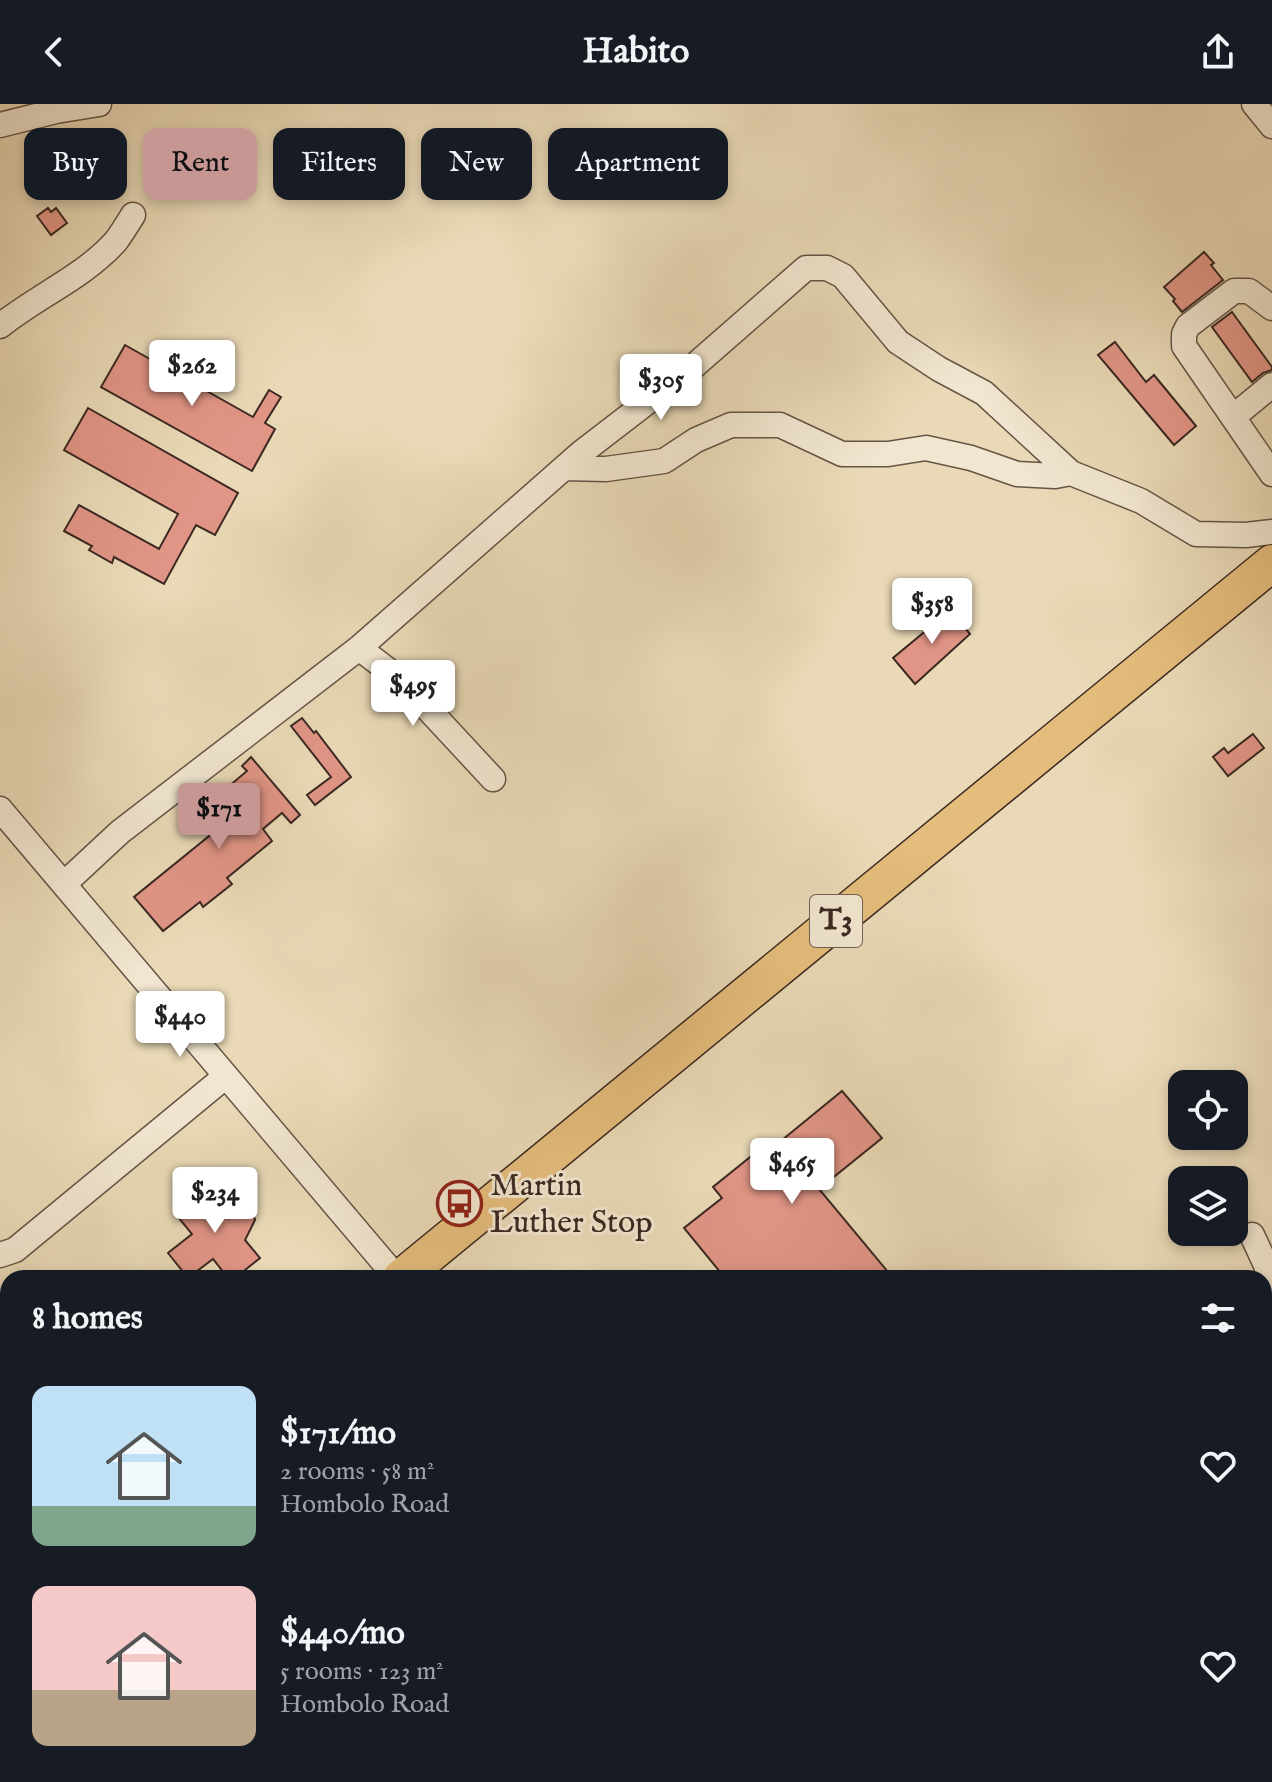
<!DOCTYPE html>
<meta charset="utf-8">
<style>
body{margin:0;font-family:"IM FELL English",serif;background:#20242c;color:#f1f3f6;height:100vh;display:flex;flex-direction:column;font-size:30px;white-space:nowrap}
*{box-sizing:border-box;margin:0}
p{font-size:26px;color:#9ea1a6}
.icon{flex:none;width:44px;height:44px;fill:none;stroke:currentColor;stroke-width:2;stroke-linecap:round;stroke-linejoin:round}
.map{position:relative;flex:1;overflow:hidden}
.panel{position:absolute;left:0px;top:1166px;width:1272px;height:512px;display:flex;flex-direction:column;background:#171b24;border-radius:24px 24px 0 0;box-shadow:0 4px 12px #0003}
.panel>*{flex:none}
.hud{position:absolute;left:24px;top:24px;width:800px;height:72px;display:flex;gap:16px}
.controls{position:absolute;left:1168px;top:966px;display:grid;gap:16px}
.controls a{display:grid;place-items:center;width:80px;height:80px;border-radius:16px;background:#171b24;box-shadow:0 4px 12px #0003;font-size:40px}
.price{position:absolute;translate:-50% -68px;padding:0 18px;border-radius:8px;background:#fff;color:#222;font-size:26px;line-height:52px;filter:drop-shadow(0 2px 4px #0008)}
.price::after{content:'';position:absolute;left:50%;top:48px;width:24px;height:18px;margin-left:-12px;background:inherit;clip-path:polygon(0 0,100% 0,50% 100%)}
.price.active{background:#c59692;color:#111}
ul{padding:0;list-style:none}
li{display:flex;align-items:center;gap:24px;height:200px;padding:0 32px}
li span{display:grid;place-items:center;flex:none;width:224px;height:160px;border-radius:16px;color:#555}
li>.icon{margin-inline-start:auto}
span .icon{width:96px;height:96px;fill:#fffc;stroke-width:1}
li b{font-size:34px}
h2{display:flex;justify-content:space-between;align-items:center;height:96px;padding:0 32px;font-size:34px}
.pill{padding:0 28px;border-radius:16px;background:#171b24;box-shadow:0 4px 12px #0003;font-size:28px;line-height:72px}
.pill.active{background:#c59692;color:#111}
header{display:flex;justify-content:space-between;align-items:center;height:104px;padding:0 32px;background:#171b24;font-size:36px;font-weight:800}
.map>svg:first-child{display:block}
.building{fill:#e19586;stroke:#3b2821;stroke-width:2}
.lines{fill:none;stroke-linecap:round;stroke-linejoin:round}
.minor-casing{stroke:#665446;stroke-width:27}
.highway-casing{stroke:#3b2821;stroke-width:39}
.path{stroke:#3b2821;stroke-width:3;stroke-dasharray:2 4;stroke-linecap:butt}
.minor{stroke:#f1e6d0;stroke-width:24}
.highway{stroke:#e4bc7b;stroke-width:36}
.labels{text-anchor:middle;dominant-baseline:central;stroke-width:6;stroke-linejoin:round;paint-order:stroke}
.shield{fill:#f1e6d0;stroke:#726156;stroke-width:2}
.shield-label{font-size:30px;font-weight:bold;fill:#3b2821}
.poi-label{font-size:32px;fill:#3b2821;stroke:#f1e6d0;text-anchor:start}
</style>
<header><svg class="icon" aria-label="back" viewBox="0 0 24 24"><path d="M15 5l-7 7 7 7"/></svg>Habito<svg class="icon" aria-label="share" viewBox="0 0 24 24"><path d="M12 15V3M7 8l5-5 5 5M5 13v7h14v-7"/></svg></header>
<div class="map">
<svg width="1272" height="1678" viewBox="0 0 1272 1678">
<rect width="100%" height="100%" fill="#e9d9b6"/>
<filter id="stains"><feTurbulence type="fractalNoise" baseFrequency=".0025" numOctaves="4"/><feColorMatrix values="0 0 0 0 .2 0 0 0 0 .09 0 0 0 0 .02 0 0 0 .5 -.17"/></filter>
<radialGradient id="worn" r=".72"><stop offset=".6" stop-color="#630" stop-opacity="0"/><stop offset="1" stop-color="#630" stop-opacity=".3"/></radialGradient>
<path class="building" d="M48 104 51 108 56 104 67 119 51 131 37 112Z
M1204 148 1214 159 1211 161 1223 176 1182 208 1173 197 1175 195 1164 183Z
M1232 208 1272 263V266L1263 269 1252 278 1212 223Z
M1115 238 1146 278 1154 271 1196 322 1174 341 1098 251Z
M125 241 253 313 269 286 281 293 265 319 275 325 252 367 101 283Z
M88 304 238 389 215 431 196 421 164 480 114 453 112 459 89 446 92 442 64 427 79 401 159 445 178 410 64 346Z
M948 503 970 530 915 580 893 554 934 520 932 516Z
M302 614 314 629 316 627 351 673 315 701 307 691 331 673 291 622Z
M1253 630 1264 644 1228 672 1213 653 1224 644 1228 649Z
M251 653 300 711 291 719 282 709 263 725 272 737 227 774 232 780 203 803 200 798 163 827 134 793 246 702 229 682 247 667 242 662Z
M842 987 882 1034 819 1085 893 1174H725L684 1124 722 1094 713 1083 760 1045 765 1050Z
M200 1079 229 1114 234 1090 243 1091 250 1098 255 1116 245 1136 260 1154 235 1174H228L213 1155 188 1174 168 1149 192 1130 178 1113 189 1105 181 1094Z"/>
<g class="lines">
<defs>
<path id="minor" d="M1254 0 1272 22
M0 21 56 7 99 0
M1272 204 1249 187H1234L1188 222 1184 230V242L1272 370
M0 222C37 192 84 173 116 137 122 129 128 119 133 111
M1233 313 1272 281
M564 364 606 365 664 357 696 336 731 321H780L842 350H888L926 344 971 354 1017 370 1055 372 1071 369
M359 544 402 577 493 675
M0 705 397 1174
M64 780 120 728 359 544 581 349 694 262 806 164H827L843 172 898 238 939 265 984 289 1071 369 1141 397 1196 430 1246 431 1272 428
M1252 1131 1266 1161 1272 1186
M0 1151 15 1146 226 972
M1264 1420 1272 1413
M405 1670 412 1678
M728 1670 735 1678
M811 1670 818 1678
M247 1678 256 1670
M662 1678 668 1670
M971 1678 980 1670"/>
<path id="highway" d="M401 1174 1272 459
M0 1516 8 1509"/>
</defs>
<use href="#minor" class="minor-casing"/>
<use href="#highway" class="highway-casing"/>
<path class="path" d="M1264 1219 1272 1212"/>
<use href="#minor" class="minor"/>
<use href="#highway" class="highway"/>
</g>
<defs>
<symbol id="bus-ring" viewBox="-11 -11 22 22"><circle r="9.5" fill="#f1e6d0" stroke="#8f2418" stroke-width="1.5"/><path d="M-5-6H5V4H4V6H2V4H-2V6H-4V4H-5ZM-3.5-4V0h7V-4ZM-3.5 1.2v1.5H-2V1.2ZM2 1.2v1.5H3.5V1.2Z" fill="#8f2418"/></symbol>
</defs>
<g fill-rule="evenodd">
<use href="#bus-ring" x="434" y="1074" width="51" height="51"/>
</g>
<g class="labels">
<rect class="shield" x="810" y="791" width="52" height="52" rx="6"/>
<g class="shield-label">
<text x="836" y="817">T3</text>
</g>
<g class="poi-label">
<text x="490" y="1082">Martin<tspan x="490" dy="37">Luther Stop</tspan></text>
</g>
</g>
<rect width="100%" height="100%" filter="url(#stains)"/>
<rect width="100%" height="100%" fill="url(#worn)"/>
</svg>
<div class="controls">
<a><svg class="icon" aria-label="locate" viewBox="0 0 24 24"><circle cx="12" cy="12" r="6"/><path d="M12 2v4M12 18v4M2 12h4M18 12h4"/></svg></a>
<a><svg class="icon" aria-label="layers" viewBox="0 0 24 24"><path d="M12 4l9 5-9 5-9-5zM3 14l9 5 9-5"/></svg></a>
</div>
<b class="price" style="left:192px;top:304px">$262</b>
<b class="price" style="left:661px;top:318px">$305</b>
<b class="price" style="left:932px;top:542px">$358</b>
<b class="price" style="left:413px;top:624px">$495</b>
<b class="price active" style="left:219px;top:747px">$171</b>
<b class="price" style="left:180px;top:955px">$440</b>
<b class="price" style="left:792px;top:1102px">$465</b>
<b class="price" style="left:215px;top:1131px">$234</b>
<div class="hud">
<a class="pill">Buy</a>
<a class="pill active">Rent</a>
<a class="pill">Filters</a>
<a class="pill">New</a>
<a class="pill">Apartment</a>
</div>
<section class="panel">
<h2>8 homes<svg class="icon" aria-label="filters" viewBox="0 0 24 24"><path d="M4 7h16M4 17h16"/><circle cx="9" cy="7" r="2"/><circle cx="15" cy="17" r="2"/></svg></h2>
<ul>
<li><span style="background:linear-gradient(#bfe0f5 75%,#7fa58c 0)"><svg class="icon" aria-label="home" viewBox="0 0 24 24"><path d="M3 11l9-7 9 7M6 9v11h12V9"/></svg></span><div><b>$171/mo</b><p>2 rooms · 58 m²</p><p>Hombolo Road</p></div><svg class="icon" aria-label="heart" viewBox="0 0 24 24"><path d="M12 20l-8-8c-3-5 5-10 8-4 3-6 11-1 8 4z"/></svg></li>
<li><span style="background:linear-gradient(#f6c9c9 65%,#b9a48a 0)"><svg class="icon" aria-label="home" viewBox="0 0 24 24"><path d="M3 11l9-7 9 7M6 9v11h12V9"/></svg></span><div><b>$440/mo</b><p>5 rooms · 123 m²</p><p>Hombolo Road</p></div><svg class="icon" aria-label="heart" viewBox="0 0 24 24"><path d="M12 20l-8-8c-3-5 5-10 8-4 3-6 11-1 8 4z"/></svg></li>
</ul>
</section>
</div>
